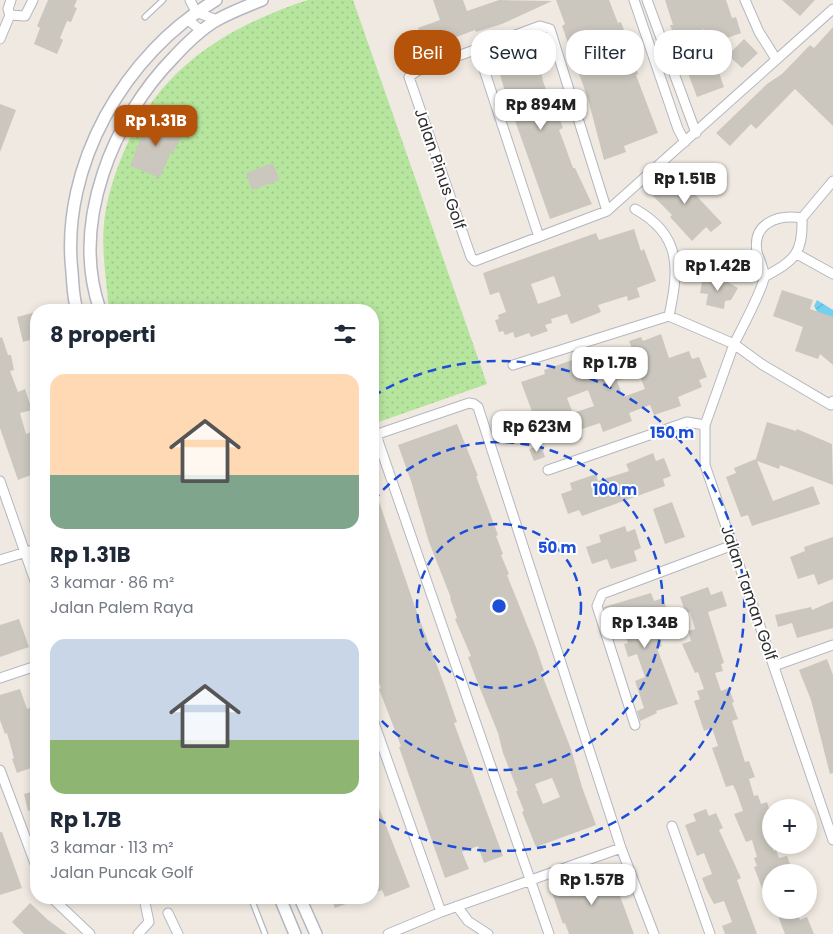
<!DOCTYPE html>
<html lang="id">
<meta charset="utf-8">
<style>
body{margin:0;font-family:Poppins,sans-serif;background:#f2f2f3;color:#1f2937;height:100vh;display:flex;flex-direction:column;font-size:19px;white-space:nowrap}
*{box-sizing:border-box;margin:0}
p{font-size:16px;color:#747a83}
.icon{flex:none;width:28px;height:28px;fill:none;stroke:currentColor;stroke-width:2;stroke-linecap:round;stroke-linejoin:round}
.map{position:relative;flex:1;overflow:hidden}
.panel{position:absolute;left:30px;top:304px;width:349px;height:600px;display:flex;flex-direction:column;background:#fff;border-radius:20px;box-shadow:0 2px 8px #0003}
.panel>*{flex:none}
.guide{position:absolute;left:394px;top:30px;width:364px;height:45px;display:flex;gap:10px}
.buttons{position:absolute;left:762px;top:799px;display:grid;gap:10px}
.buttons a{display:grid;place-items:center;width:55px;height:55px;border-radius:50%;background:#fff;box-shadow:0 2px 8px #0003;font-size:25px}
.price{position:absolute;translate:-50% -42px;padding:0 11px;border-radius:10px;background:#fff;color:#222;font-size:16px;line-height:32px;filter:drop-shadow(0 1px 2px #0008)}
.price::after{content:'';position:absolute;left:50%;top:30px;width:15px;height:11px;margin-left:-8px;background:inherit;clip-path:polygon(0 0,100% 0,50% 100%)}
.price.selected{background:#b45309;color:#fff}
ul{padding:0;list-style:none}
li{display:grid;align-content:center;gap:10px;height:265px;padding:0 20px}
li span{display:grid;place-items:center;height:155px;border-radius:15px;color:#555}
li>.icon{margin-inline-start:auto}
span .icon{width:90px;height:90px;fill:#fffc;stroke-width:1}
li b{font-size:21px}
h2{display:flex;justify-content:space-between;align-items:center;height:60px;padding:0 20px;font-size:21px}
.pill{padding:0 18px;border-radius:20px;background:#fff;box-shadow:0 2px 8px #0003;font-size:18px;line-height:45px}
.pill.selected{background:#b45309;color:#fff}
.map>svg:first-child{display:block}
.grass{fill:url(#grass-dots)}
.water{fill:url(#water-waves)}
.building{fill:#cbc7bf;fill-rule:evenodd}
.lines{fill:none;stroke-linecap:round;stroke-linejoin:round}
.service-casing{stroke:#b4b7c1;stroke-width:7}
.minor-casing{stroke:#b4b7c1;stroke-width:11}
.tertiary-casing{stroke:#b4b7c1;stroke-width:14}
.service{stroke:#fff;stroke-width:4.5}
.minor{stroke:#fff;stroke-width:9}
.tertiary{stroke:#fff;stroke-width:11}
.ring{fill:none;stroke:#1d4ed8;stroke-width:2.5;stroke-dasharray:9 6}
.labels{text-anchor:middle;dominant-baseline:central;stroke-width:4;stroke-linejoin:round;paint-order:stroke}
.street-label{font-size:16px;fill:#2e2e2e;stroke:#fff}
.centre{fill:#1d4ed8;stroke:#fff;stroke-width:2.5}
.ring-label{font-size:15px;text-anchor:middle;font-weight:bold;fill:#1d4ed8;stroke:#fff;stroke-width:4;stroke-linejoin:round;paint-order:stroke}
</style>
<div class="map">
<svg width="833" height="934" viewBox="0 0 833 934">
<defs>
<pattern id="grass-dots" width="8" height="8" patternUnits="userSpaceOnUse" patternTransform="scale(1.25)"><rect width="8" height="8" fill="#b6e59e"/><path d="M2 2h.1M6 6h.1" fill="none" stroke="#9dc588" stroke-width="1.8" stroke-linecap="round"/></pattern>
<pattern id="water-waves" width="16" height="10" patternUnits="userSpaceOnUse" patternTransform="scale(1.25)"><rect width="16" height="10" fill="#75cff0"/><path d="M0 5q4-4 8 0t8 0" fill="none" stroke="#66b2ce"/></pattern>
</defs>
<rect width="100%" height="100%" fill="#efe9e1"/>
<path class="grass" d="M308 0H353L487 384 373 424 372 310H109C106 276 99 238 107 204 134 91 201 35 308 0Z"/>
<path class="water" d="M817 300 833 310V317L827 319 819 315 814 306Z"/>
<path class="building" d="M48 0H77L74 7 77 8 71 22 67 21 60 38 63 40 57 54 34 44 40 28 37 26Z
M433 0H463L467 11 499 0 552 1 502 24 476 32 475 30 414 53 408 35 419 31 418 28 440 20Z
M556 0H609L618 23 621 22 626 35 638 74 636 75 658 133 624 146 626 152 604 160 588 99 562 26 565 24Z
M665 0H726L732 18 736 17 741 33 716 42 702 28 710 49 706 51 714 72 718 70 724 87 697 97 670 25H673Z
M782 0H815L800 16Z
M833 27V126L795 89 756 129 751 124 730 146 716 133 767 84 782 74 810 45 814 48Z
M744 39 758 53 742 68 728 55Z
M534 41 543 81 552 107 555 106 563 128 559 130 564 143 573 168H575L592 204 550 219 506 95 494 54Z
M0 104 16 110 0 152Z
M154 115 184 132 173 153 171 152 160 178 130 166 141 137Z
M273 163 280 180 252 190 246 173Z
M679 167 696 183 690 189 722 223 711 232 706 227 692 241 670 217 672 215 651 194Z
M634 229 641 251 644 249 656 281 637 288 640 297 628 301 627 296 598 305 601 312 571 324 567 314 551 319 552 323 545 325 548 331 531 337 529 333 515 338 513 332 505 335 503 331 499 332 495 320 499 319 498 315 506 312 499 292 490 295 483 273 596 233 599 240ZM554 276 561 296 538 304 531 284Z
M703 276 713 282 717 276 738 288 731 300 725 301 724 309 706 305 708 294 700 293Z
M782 290 813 300 810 309 833 317V365L820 354 818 359 795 351 803 327 773 316Z
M36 312V338L23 342 17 317Z
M661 334 669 358 689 351 692 359 699 357 707 377 699 380 702 387 678 397 681 406 654 415 650 405 629 413 632 421 603 432 600 423 579 430 582 439 570 443 566 434 539 444 530 418 534 417 521 382 545 374 544 370 606 348 610 357 632 349 629 341 641 337 643 341ZM639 374 645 389 623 397 617 381ZM588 390 594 406 573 413 567 398Z
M2 337 8 355H11L14 370 10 371 18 392 25 389 32 410 20 413 26 434 36 430V473L18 480 0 428V338Z
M767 422 796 431 797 429 832 444 833 485 780 465 779 469 757 461 773 501 813 486 820 504 752 526 748 515 741 517 726 477 736 473 734 468 756 459Z
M457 424 478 476H476L498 535 496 536 503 554 501 555 509 574 507 575 537 650 544 671 541 672 571 749 582 787 596 825 536 847 522 812 524 811 516 791H518L503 753 498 733 475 676 468 657 471 656 455 619 457 618 450 598H451L429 542 411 481 398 445ZM552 778 560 797 543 804 535 784Z
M541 445 545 457 534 461 529 449Z
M653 453 656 461 664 458 671 476 663 479 665 486 582 516 579 510 568 514 561 494 572 490 570 483 596 474 598 481 629 471 626 464Z
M373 484 415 607 444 684 457 722 454 723 503 856 484 863 478 846 462 852 469 869 445 878 399 747 401 746 379 689 381 688 372 665Z
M672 502 685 537 665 544 653 509Z
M625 526 627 532 635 529 641 548 634 551 637 561 611 569 607 559 592 564 586 547 601 542 599 535Z
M833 537V579L818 585 814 574 798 579 790 557 805 551 804 547Z
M708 587 711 595 722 591 727 606 708 612 724 663 721 664 723 671 715 673 721 691 729 688 734 702 732 703 738 719 732 721 745 762 749 761 755 777 749 779 754 796 758 795 761 804 767 802 771 815V834L768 835 771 845 774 851 776 850 779 858 787 856 792 869 783 872H771V912L754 867 757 866 754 858 757 857 752 840 746 842 734 814 743 811 736 791 733 785 726 787 712 748 718 746 712 728 704 731 694 701 700 699 697 691 704 689 698 672 695 673 682 644 691 641 688 631 695 629 690 612 686 614 680 597Z
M651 593 654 601 663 598 669 616 660 619 662 623 655 626 662 646 657 648 678 704 656 711 657 713 640 721 637 711 644 708 635 681 645 677 637 654 628 657 624 644 628 643 620 622 610 625 604 607Z
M833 601V628L797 638 792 623 778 627 775 615 811 607 812 610Z
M19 619 29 647 0 657V625Z
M827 659 833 675V773L830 774 811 700 799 670Z
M20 689 27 709 36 705V766L17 773 12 759 14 758 7 733 5 734 0 720V695Z
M372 790 410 887 385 897 382 890 372 894Z
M36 791V809L28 811 24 794Z
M706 809 709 816 716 813 723 828 719 830 741 878 737 880 757 934H725L722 926 732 922 724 901 714 904 707 891 702 878 712 874 704 853 697 856 685 825 696 821 693 814Z
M0 832H2L22 888 0 895Z
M610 869 634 934H569L565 923 563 924 552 893 556 891 554 886 574 879 575 882Z
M331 898H362L335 908Z
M30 903 48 920 67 934H24L12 922Z
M796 910 800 920 807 917 814 934H785L778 916Z"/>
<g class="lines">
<defs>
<path id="service" d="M145 17 163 0
M251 898 265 934"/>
<path id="minor" d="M190 0 196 12 217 20
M634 0 678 129 685 142
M647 0 696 133
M745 0 759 32 776 59
M10 15 25 16 33 0
M187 19 198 28 199 34
M0 39 10 15 8 9 11 0
M478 51 539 237
M635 209C682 235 679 269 669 316
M607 211 550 29 540 26 417 71 409 77 471 257 475 261 607 211 833 9
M797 254 833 274
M764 277C795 260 803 254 802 218L833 181
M513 365 669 316 734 344C741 330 762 291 764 278 765 270 759 259 757 252 752 223 778 214 802 218
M833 401 831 405 763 365 734 344 705 425V465L833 840
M376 435 549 934
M372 436 469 403 474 404 478 407 621 848 441 912 388 934
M548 470 687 422 705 425
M0 481 36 584
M0 560 36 549
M774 666 833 645
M0 678 36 666
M372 717 441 912
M635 725 597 606 602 594 733 545
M0 770 36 866
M672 826 710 934
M621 848 654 934
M52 898 90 934
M457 906 468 921 488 934
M168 913 178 934
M138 934 149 922 144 898"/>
<path id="tertiary" d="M77 310C73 298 73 284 72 272 60 166 125 53 216 0
M100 310C70 223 113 119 174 57 186 44 201 29 217 20 231 12 247 6 262 0
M280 898 295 934
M300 898 316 934"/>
</defs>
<use href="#service" class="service-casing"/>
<use href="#minor" class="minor-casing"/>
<use href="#tertiary" class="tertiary-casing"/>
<use href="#service" class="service"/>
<use href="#minor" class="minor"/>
<use href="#tertiary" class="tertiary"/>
</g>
<g class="ring">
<circle cx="499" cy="606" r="82"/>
<path d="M373 501A164 164 0 1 1 373 711"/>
<path d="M373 396A245 245 0 1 1 373 816"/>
</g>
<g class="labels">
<g class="street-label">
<text transform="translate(440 169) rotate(71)">Jalan Pinus Golf</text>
<text transform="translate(749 593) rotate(71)">Jalan Taman Golf</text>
</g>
</g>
<circle cx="499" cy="606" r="8" class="centre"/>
<g class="ring-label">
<text x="672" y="438">150 m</text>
<text x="615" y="495">100 m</text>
<text x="557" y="553">50 m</text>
</g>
</svg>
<div class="buttons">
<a>+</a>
<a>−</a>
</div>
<b class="price" style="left:541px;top:131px">Rp 894M</b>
<b class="price selected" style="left:156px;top:147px">Rp 1.31B</b>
<b class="price" style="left:685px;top:205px">Rp 1.51B</b>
<b class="price" style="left:718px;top:292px">Rp 1.42B</b>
<b class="price" style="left:610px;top:389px">Rp 1.7B</b>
<b class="price" style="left:537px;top:453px">Rp 623M</b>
<b class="price" style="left:645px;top:649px">Rp 1.34B</b>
<b class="price" style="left:592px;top:906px">Rp 1.57B</b>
<div class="guide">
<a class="pill selected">Beli</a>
<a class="pill">Sewa</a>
<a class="pill">Filter</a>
<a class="pill">Baru</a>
</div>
<section class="panel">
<h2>8 properti<svg class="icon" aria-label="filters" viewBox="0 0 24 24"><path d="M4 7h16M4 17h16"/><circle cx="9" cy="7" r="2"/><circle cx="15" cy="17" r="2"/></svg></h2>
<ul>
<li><span style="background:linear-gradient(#ffd9b3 65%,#7fa58c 0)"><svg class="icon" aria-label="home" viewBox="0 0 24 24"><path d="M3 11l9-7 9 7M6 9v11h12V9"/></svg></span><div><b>Rp 1.31B</b><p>3 kamar · 86 m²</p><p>Jalan Palem Raya</p></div></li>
<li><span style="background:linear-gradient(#c9d6e8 65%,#8fb573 0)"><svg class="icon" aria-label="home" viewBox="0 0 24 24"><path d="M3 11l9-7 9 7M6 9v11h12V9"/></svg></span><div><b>Rp 1.7B</b><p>3 kamar · 113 m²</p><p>Jalan Puncak Golf</p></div></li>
</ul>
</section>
</div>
